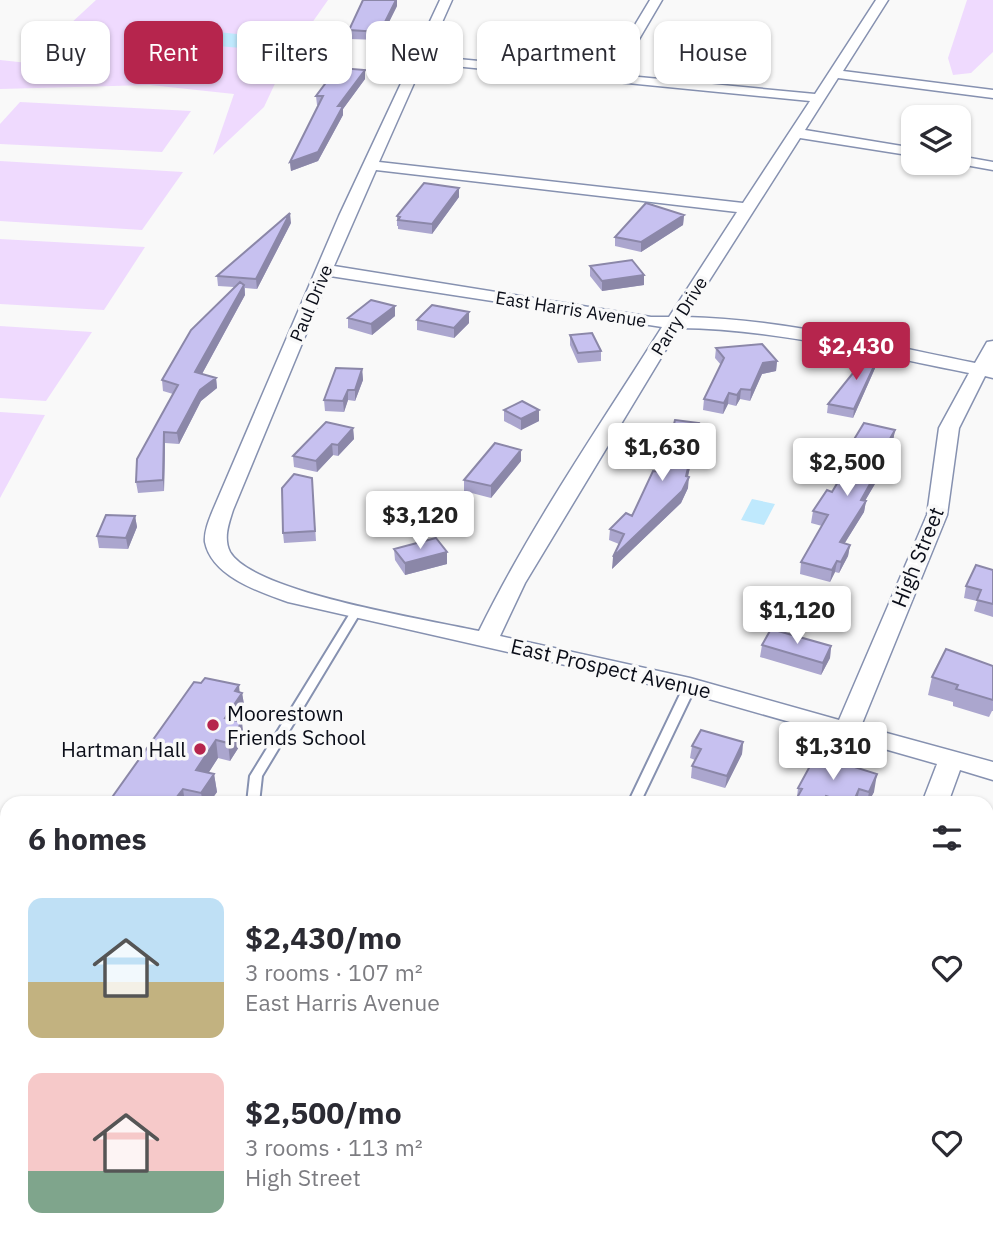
<!DOCTYPE html>
<meta charset="utf-8">
<style>
body{margin:0;font-family:"IBM Plex Sans",sans-serif;background:#f7f7f7;color:#2b2b33;height:100vh;display:flex;flex-direction:column;font-size:26px;white-space:nowrap}
*{box-sizing:border-box;margin:0}
p{font-size:23px;color:#7c7c81}
.icon{flex:none;width:38px;height:38px;fill:none;stroke:currentColor;stroke-width:2;stroke-linecap:round;stroke-linejoin:round}
.map{position:relative;flex:1;overflow:hidden}
.side{position:absolute;left:0px;top:796px;width:994px;height:450px;display:flex;flex-direction:column;background:#fff;border-radius:21px 21px 0 0;box-shadow:0 2px 5px #0004}
.side>*{flex:none}
.guide{position:absolute;left:21px;top:21px;width:952px;height:63px;display:flex;gap:14px}
.fabs{position:absolute;left:901px;top:105px;display:grid;gap:14px}
.fabs a{display:grid;place-items:center;width:70px;height:70px;border-radius:14px;background:#fff;box-shadow:0 2px 5px #0004;font-size:35px}
.price{position:absolute;translate:-50% -60px;padding:0 16px;border-radius:7px;background:#fff;color:#222;font-size:23px;line-height:46px;filter:drop-shadow(0 2px 4px #0008)}
.price::after{content:'';position:absolute;left:50%;top:42px;width:21px;height:16px;margin-left:-10px;background:inherit;clip-path:polygon(0 0,100% 0,50% 100%)}
.price.active{background:#b6254d;color:#fff}
ul{padding:0;list-style:none}
li{display:flex;align-items:center;gap:21px;height:175px;padding:0 28px}
li span{display:grid;place-items:center;flex:none;width:196px;height:140px;border-radius:14px;color:#555}
li>.icon{margin-inline-start:auto}
span .icon{width:84px;height:84px;fill:#fffc;stroke-width:1}
li b{font-size:30px}
h2{display:flex;justify-content:space-between;align-items:center;height:84px;padding:0 28px;font-size:30px}
.chip{padding:0 24px;border-radius:14px;background:#fff;box-shadow:0 2px 5px #0004;font-size:24px;line-height:63px}
.chip.active{background:#b6254d;color:#fff}
.map>svg:first-child{display:block}
.green{fill:#efdafe}
.water{fill:#bfe9fd}
.lines{fill:none;stroke-linecap:round;stroke-linejoin:round}
.lane-casing{stroke:#8691b0;stroke-width:4}
.street-casing{stroke:#8691b0;stroke-width:3}
.primary-casing{stroke:#4878ab;stroke-width:3}
.lane{fill:#fff;fill-rule:evenodd}
.street{fill:#fff;fill-rule:evenodd}
.primary{fill:#a5d1fc;fill-rule:evenodd}
.wall{fill:#aba6ce}
.shaded-wall{fill:#8b87a8}
.building{fill:#c7c1f0;stroke:#8b87a8;stroke-width:2}
.poi-dot{fill:#b6254d;stroke:#f9f9f9;stroke-width:2.5}
.labels{text-anchor:middle;dominant-baseline:central;stroke-width:7;stroke-linejoin:round;paint-order:stroke}
.far-street-label{font-size:18px;fill:#0a0d18;stroke:#f9f9f9}
.street-label{font-size:21px;fill:#0a0d18;stroke:#f9f9f9}
.poi-label{font-size:21px;fill:#0a0d18;stroke:#f9f9f9;text-anchor:start}
</style>
<div class="map">
<svg width="993" height="1245" viewBox="0 0 993 1245">
<rect width="100%" height="100%" fill="#f9f9f9"/>
<path class="green" d="M96 0H328L286 60 264 107 213 155 234 94 150 85 0 89V60L28 63Z
M967 0H993V52L971 73 953 75 948 58Z
M20 102 191 111 162 152 0 144V124Z
M0 161 183 172 142 230 0 221Z
M0 239 145 247 104 310 0 304Z
M0 326 92 332 46 401 0 398Z
M0 412 45 415 0 498Z"/>
<path class="water" d="M171 27 246 35 264 46C248 53 166 40 150 30Z
M752 499 775 504 764 525 741 520Z"/>
<g class="lines">
<defs>
<path id="lane" d="M357 607 362 610 262 776 259 803H247L250 776 352 610Z
M690 682 696 686 640 803H628L684 686Z"/>
<path id="street" d="M440 0H452L427 56 606 73 650 0H662L618 75 815 94 876 0H888L843 71 993 90V98L838 78 805 130 914 148V156L800 138 686 317C783 319 880 344 975 363L987 342 993 341V378L985 376 959 428 947 515 861 726 993 762V780L960 770 948 803H922L937 764 688 693 288 602C260 592 212 577 205 542 204 532 209 520 213 510L339 216ZM423 63 810 101 743 203 379 162ZM376 170 737 212 669 317H651L334 266ZM330 276 662 327C599 427 531 525 479 631 430 620 254 593 230 552 223 538 229 523 233 510ZM679 328C777 329 873 354 969 373L939 428 927 515 839 720 690 678 500 636 525 583Z
M959 156 993 162V170L954 163H959Z
M632 1239H666L664 1245H630Z
M811 1239H845L844 1245H810Z"/>
<path id="primary" d="M0 1007 7 1009V1045L0 1043Z
M713 1239H783L786 1245H716Z"/>
</defs>
<use href="#lane" class="lane-casing"/>
<use href="#street" class="street-casing"/>
<use href="#primary" class="primary-casing"/>
<use href="#lane" class="lane"/>
<use href="#street" class="street"/>
<use href="#primary" class="primary"/>
</g>
<path class="wall" d="M397 6 380 40 349 39V30Z
M365 70V79L343 109V115L318 161 291 171 290 162 319 105H317L316 96Z
M459 188V197L432 234 398 229V226H397V216Z
M684 215 683 225 641 252 615 246V237Z
M291 223 257 289 245 288V295L202 374 216 378 217 388 201 401 179 444 165 443 164 491 138 493 136 482 173 394 163 391 162 380 234 287 218 286 217 276Z
M590 266 644 275V285L602 291 590 276Z
M395 316 372 335 348 328V318Z
M417 320 469 323 454 338 417 330Z
M570 335 601 351V361L578 363 570 345Z
M716 348 777 361 776 371 762 374 750 401 740 399 736 406 728 404 723 414 703 410 704 399 721 365 715 358Z
M880 357 853 418 827 413 828 404Z
M362 369 363 380 355 401 348 400 344 412 325 411 324 400Z
M504 410 539 421 521 430 504 421Z
M353 428 354 439 338 456 333 455 317 472 294 467 293 456Z
M895 430 893 441 879 466H880L879 477 865 501H866L864 512 844 544 850 545 848 556 839 573 835 572 830 582 800 574 801 562 822 526 811 523 813 511 832 492 855 453 851 452 853 441Z
M698 434 688 476V488L681 503 612 569 619 544 609 540 610 529 632 516 662 472Z
M521 461 491 498 464 491V480Z
M312 478 316 541 284 543 283 533Z
M135 516 137 527 128 549 99 548 97 536Z
M394 549 447 564 405 575 395 560Z
M993 570V617L974 611 977 601 964 598 966 586Z
M762 645 831 646 830 658 821 675 760 657Z
M993 666V711H992L989 717 953 706V702L928 695 932 677Z
M240 692 242 693 245 710 238 721 244 739 230 761 218 758 208 773 214 774 217 792 209 803H108Z
M743 742 742 754 725 788 691 778 692 766 695 760 690 758 692 746Z
M816 755 874 792 868 803H794L797 797 798 788Z
M993 818V870L987 868V840Z
M7 912V983L0 981V922Z
M987 1049 993 1051V1083L987 1081Z
M0 1182 7 1239H58L55 1245H0Z
M173 1239H600L609 1245H238L220 1240 217 1245H174Z"/>
<path class="shaded-wall" d="M396 0H397V6L380 40V32Z
M365 70V79L343 109V115L318 161 291 171 290 162 338 106Z
M459 188V197L432 234V224Z
M290 213 291 223 257 289 256 279Z
M684 215 683 225 641 252V242Z
M644 275V285L602 291V281Z
M244 285 245 295 197 383 195 372Z
M395 306V316L372 335 371 324Z
M469 312V323L454 338V328Z
M882 349 880 357 853 418 854 409Z
M777 361 776 371 762 374 750 401 751 390 763 363Z
M362 369 363 380 355 401V390Z
M216 378 217 388 201 401 179 444 177 433 200 390Z
M741 389 740 399 736 406 737 395Z
M348 390V400L344 412 343 401Z
M729 393 728 404 723 414 724 403Z
M539 410V421L521 430V419Z
M699 423 698 434 687 480 689 477 688 488 681 503 612 569 613 557 686 476Z
M353 428 354 439 338 456V445Z
M895 430 893 441 873 476 875 465Z
M164 432 165 443 164 491 163 480Z
M332 444 333 455 317 472 316 461Z
M521 450V461L491 498V486Z
M880 466 879 477 859 511 861 500Z
M866 501 864 512 838 554 840 542Z
M135 516 137 527 128 549 126 538Z
M850 545 848 556 839 573 841 562Z
M447 552V564L405 575V563Z
M837 561 835 572 830 582 832 570Z
M831 646 830 658 821 675 823 663Z
M239 685 240 696 242 693 245 710 228 736 225 718 235 691Z
M242 722 244 739 230 761 228 743Z
M216 740 218 758 199 788 196 770Z
M743 742 742 754 725 788 727 776Z
M214 774 217 792 209 803H203L201 793Z
M877 774 874 792 868 803H867L869 792Z
M183 789 185 803H172Z
M859 789 857 803H853Z
M37 1239H58L55 1245H33Z
M205 1239H219L217 1245H202Z"/>
<path class="building" d="M363 0H396L380 32 349 30Z
M340 68 365 70 338 106H343L318 152 290 162 323 96H316L334 72Z
M424 183 459 188 432 224 398 220 400 217 397 216Z
M646 203 684 215 641 242 615 237Z
M290 213 256 279 217 276Z
M632 260 644 275 602 281 590 266Z
M240 282 244 285 195 372 216 378 200 390 177 433 164 432 163 480 136 482 137 459 178 385 162 380 191 330Z
M371 300 395 306 371 324 348 318Z
M432 305 469 312 454 328 417 320Z
M592 333 601 351 578 353 570 335Z
M762 344 777 361 763 363 751 390 741 389 737 395 729 393 724 403 704 399 724 358 716 348Z
M874 347 882 349 854 409 828 404Z
M336 368 362 369 355 390H348L343 401 324 400Z
M522 401 539 410 521 419 504 410Z
M675 420 699 423 686 476 689 477 682 491 613 557 624 534 610 529 626 513 632 516 653 471 662 472Z
M326 422 353 428 338 445 332 444 316 461 293 456Z
M864 423 895 430 875 465 880 466 861 500 866 501 840 542 850 545 841 562 837 561 832 570 801 562 828 515 813 511 827 490 832 492 861 443 853 441Z
M495 443 521 450 491 486 464 480Z
M294 474 312 478 315 531 283 533 282 488Z
M106 515 135 516 126 538 97 536Z
M436 538 447 552 405 563 394 549Z
M976 565 993 570V604L977 600 981 590 966 586Z
M771 629 831 646 823 663 762 645Z
M946 649 993 666V700L956 689 958 685 932 677Z
M205 678 239 685 235 691 242 693 225 718 242 722 228 743 216 740 196 770 214 774 201 793 183 789 172 803H108L194 682 201 683Z
M701 730 743 742 727 776 692 766 701 749 692 746Z
M816 755 877 774 869 792 859 789 853 803H847L826 796 822 803H794L802 789 798 788Z
M993 818V857L987 855V840Z
M7 912V966L0 964V922Z
M987 1049 993 1051V1076L987 1075Z
M5 1174 7 1175V1239H37L33 1245H22L0 1238V1182Z
M185 1239H205L202 1245Z
M285 1239H355L353 1243 345 1241 343 1245H289L291 1241Z
M363 1239H600L608 1242 607 1245H609H383Z"/>
<g class="poi-dot">
<circle cx="213" cy="725" r="7"/>
<circle cx="200" cy="749" r="7"/>
</g>
<g class="labels">
<g class="far-street-label">
<text transform="translate(311 303) rotate(-67)">Paul Drive</text>
<text transform="translate(571 309) rotate(9)">East Harris Avenue</text>
<text transform="translate(679 316) rotate(-58)">Parry Drive</text>
</g>
<g class="street-label">
<text transform="translate(917 557) rotate(-68)">High Street</text>
<text transform="translate(611 668) rotate(13)">East Prospect Avenue</text>
</g>
<g class="poi-label">
<text x="227" y="713">Moorestown<tspan x="227" dy="24">Friends School</tspan></text>
<text x="186" y="749" text-anchor="end">Hartman Hall</text>
</g>
</g>
</svg>
<div class="fabs">
<a><svg class="icon" aria-label="layers" viewBox="0 0 24 24"><path d="M12 4l9 5-9 5-9-5zM3 14l9 5 9-5"/></svg></a>
</div>
<b class="price active" style="left:856px;top:382px">$2,430</b>
<b class="price" style="left:662px;top:483px">$1,630</b>
<b class="price" style="left:847px;top:498px">$2,500</b>
<b class="price" style="left:420px;top:551px">$3,120</b>
<b class="price" style="left:797px;top:646px">$1,120</b>
<b class="price" style="left:833px;top:782px">$1,310</b>
<div class="guide">
<a class="chip">Buy</a>
<a class="chip active">Rent</a>
<a class="chip">Filters</a>
<a class="chip">New</a>
<a class="chip">Apartment</a>
<a class="chip">House</a>
</div>
<section class="side">
<h2>6 homes<svg class="icon" aria-label="filters" viewBox="0 0 24 24"><path d="M4 7h16M4 17h16"/><circle cx="9" cy="7" r="2"/><circle cx="15" cy="17" r="2"/></svg></h2>
<ul>
<li><span style="background:linear-gradient(#bfe0f5 60%,#c2b280 0)"><svg class="icon" aria-label="home" viewBox="0 0 24 24"><path d="M3 11l9-7 9 7M6 9v11h12V9"/></svg></span><div><b>$2,430/mo</b><p>3 rooms · 107 m²</p><p>East Harris Avenue</p></div><svg class="icon" aria-label="heart" viewBox="0 0 24 24"><path d="M12 20l-8-8c-3-5 5-10 8-4 3-6 11-1 8 4z"/></svg></li>
<li><span style="background:linear-gradient(#f6c9c9 70%,#7fa58c 0)"><svg class="icon" aria-label="home" viewBox="0 0 24 24"><path d="M3 11l9-7 9 7M6 9v11h12V9"/></svg></span><div><b>$2,500/mo</b><p>3 rooms · 113 m²</p><p>High Street</p></div><svg class="icon" aria-label="heart" viewBox="0 0 24 24"><path d="M12 20l-8-8c-3-5 5-10 8-4 3-6 11-1 8 4z"/></svg></li>
</ul>
</section>
</div>
